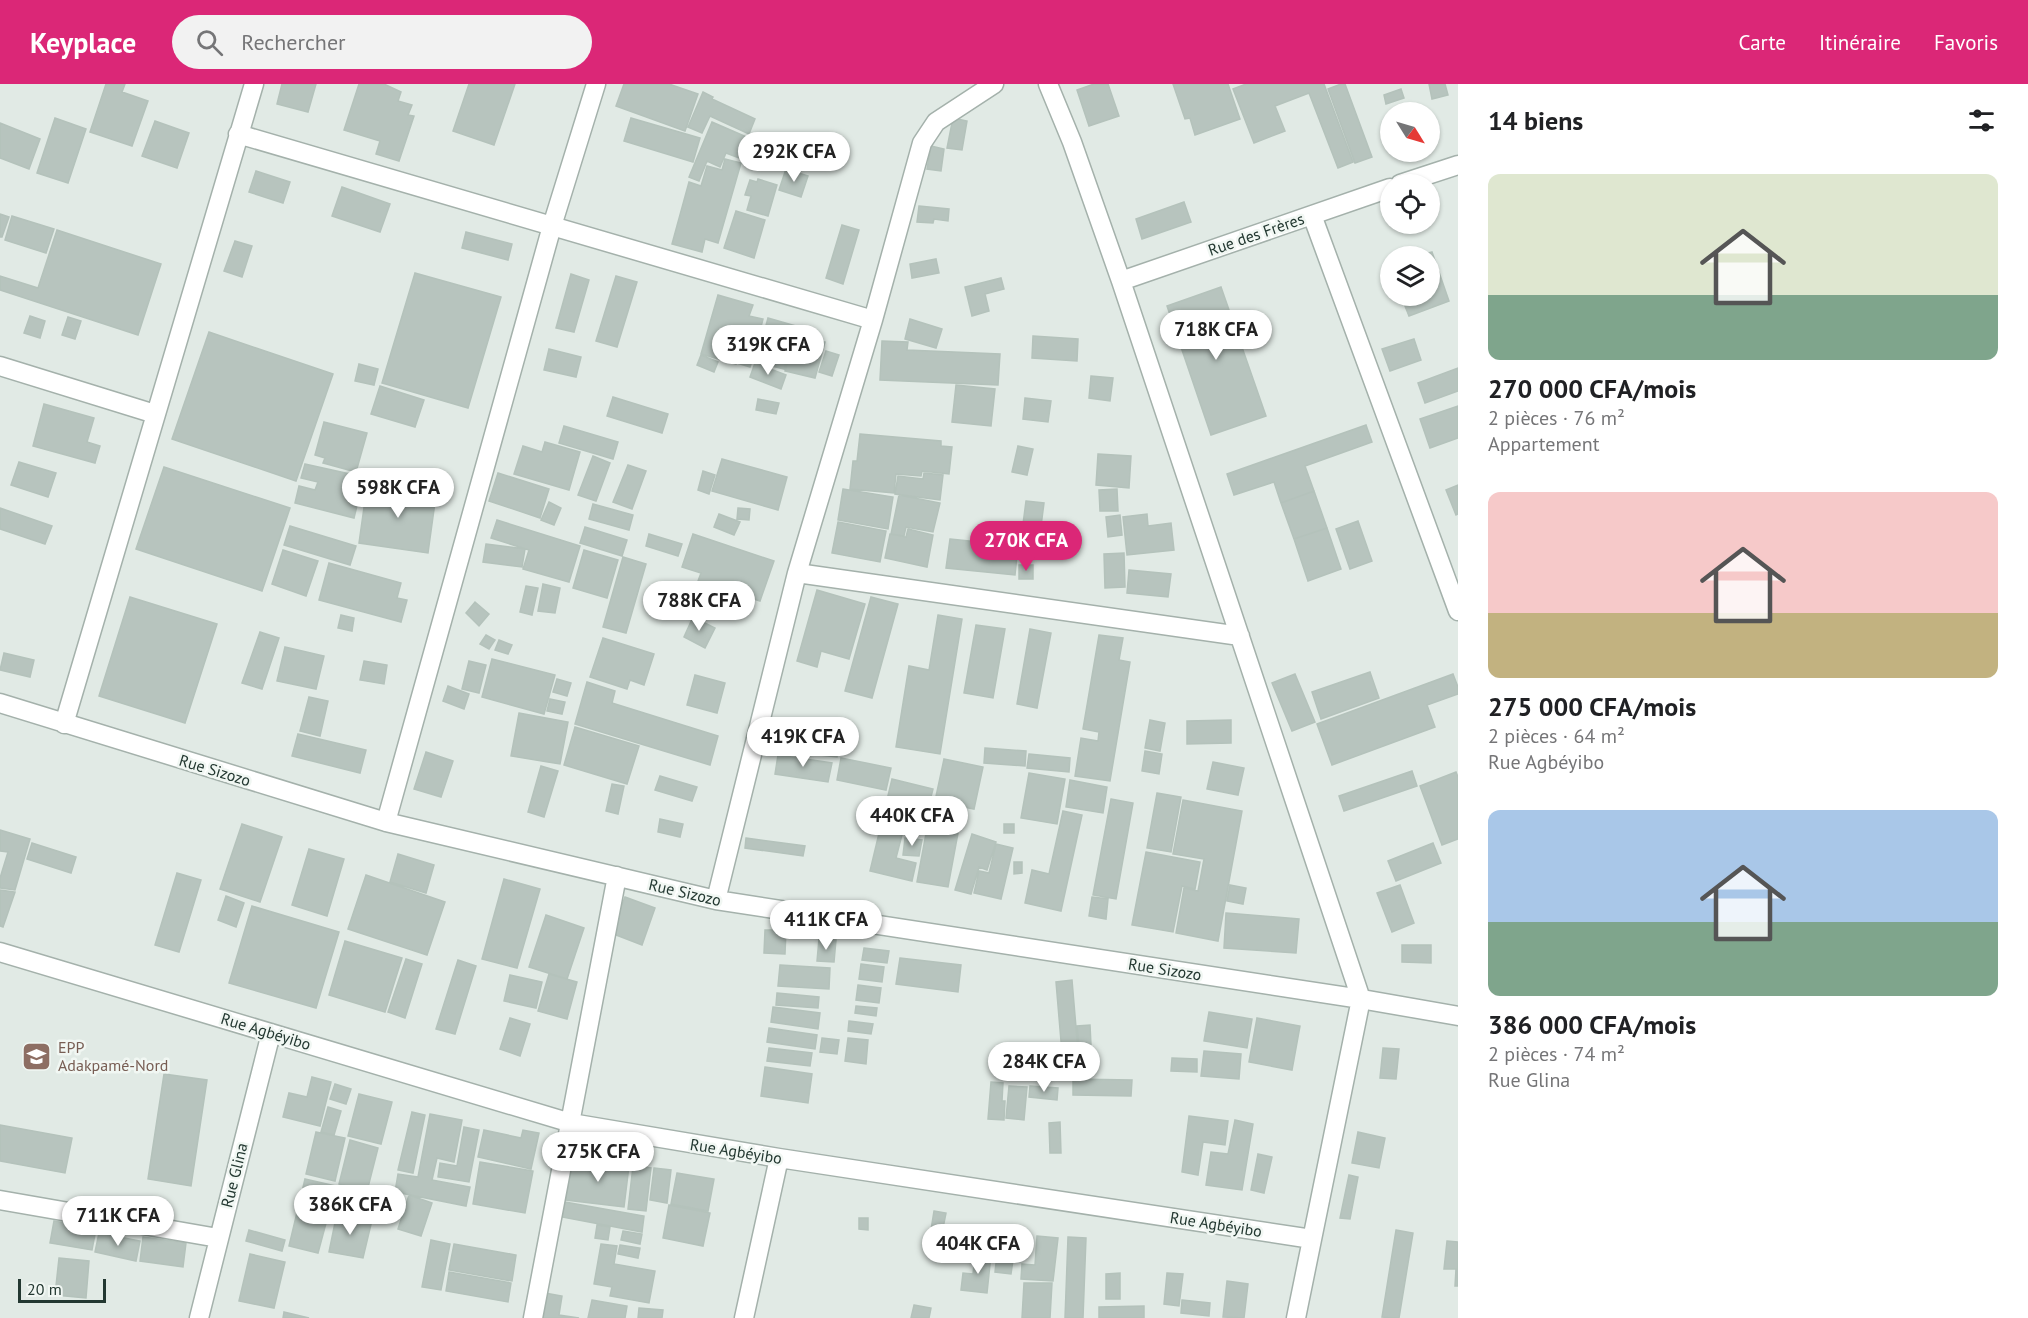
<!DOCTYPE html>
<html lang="fr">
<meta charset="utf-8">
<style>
body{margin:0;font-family:"PT Sans",sans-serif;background:#f2f2f2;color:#202124;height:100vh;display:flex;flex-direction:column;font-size:22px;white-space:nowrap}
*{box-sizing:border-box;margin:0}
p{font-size:20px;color:#757577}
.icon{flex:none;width:33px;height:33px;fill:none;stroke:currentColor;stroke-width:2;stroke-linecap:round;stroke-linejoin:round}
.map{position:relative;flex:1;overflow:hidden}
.side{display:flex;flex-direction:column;background:#fff;width:570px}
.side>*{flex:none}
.needle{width:39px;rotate:127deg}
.tools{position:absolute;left:1380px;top:18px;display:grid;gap:12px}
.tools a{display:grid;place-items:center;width:60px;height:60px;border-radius:50%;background:#fff;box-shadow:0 2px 4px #0004;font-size:30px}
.scale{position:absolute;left:18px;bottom:15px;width:88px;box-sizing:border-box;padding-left:6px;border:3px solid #233831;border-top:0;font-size:16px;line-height:21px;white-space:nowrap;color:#233831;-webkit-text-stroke:4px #f1f7f3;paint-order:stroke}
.price{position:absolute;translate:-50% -51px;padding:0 14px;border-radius:21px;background:#fff;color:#222;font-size:20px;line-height:39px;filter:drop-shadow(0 2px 3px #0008)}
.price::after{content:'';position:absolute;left:50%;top:36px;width:18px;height:14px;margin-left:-9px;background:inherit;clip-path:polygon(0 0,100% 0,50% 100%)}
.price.on{background:#db2777;color:#fff}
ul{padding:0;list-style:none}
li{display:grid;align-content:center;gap:12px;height:318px;padding:0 30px}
li span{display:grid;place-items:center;height:186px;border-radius:12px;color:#555}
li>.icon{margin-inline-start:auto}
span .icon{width:108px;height:108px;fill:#fffc;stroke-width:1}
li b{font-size:26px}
h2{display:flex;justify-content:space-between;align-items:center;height:72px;padding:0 30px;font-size:26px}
header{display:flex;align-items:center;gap:36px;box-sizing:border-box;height:84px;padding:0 30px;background:#db2777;color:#fff}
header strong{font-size:28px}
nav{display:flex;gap:33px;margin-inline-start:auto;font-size:21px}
.search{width:420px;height:54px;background:#f2f2f2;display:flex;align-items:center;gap:15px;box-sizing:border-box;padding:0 21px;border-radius:33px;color:#757577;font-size:22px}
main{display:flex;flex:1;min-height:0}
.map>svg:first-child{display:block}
.building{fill:#b7c4be;stroke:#b4c2bb;stroke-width:1.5}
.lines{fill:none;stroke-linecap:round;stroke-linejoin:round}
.minor-casing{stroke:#a4b1ab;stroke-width:21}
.minor{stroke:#fff;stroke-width:18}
.labels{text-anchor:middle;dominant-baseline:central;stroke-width:5;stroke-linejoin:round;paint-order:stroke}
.street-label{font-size:16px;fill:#233831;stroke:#f1f7f3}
.education-label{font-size:16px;fill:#785e54;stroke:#f1f7f3;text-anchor:start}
</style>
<header>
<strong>Keyplace</strong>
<div class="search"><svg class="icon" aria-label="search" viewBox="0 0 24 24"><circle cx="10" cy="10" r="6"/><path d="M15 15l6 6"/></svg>Rechercher</div>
<nav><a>Carte</a><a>Itinéraire</a><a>Favoris</a></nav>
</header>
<main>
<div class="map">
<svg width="1458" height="1234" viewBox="0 0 1458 1234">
<rect width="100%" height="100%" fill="#e1eae5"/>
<path class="building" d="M106 0H125L122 8 148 17 132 62 90 48Z
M282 0H316L308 28 277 20Z
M359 0H384L401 8 398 17 412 21 408 31 414 32 399 77 376 70 380 57 344 46Z
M469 0H515L494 61 453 47Z
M624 0H669L698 10 685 47 616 22Z
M1094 0H1108L1119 32 1089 42 1077 6Z
M1173 0H1228L1240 35 1195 51 1190 34 1185 35Z
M1246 0H1324L1353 78 1338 84 1309 9 1275 22 1285 47 1254 59 1233 5Z
M1341 0H1345L1372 73 1355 79 1328 5Z
M1429 0H1445L1448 11 1432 15Z
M1401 5 1404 14 1386 20 1384 11Z
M703 8 713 13 712 15 755 35 749 50 710 32 702 49 688 43Z
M55 34 86 45 68 99 37 89Z
M631 34 700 54 693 78 624 57Z
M953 34 967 37 962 66 947 64Z
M155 37 189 49 177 84 142 72Z
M712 38 751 55 742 75 726 69 720 83 707 77 699 97 689 93Z
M0 39 40 55 29 85 0 74Z
M931 62 944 65 941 87 927 85Z
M725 75 741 79 718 159 705 155 702 168 672 160 689 98 701 102 707 82 722 86Z
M786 85 808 92 801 113 779 106Z
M256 87 290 98 283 119 249 108Z
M758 95 777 101 768 132 747 126 751 112 745 111 750 96 757 98Z
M342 103 390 120 380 148 332 132Z
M1184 118 1191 138 1142 155 1136 135Z
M919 122 949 125 948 137 934 135 933 139 917 138Z
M736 127 765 136 754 174 724 164Z
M0 130 9 133 2 153H0Z
M12 132 54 145 46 169 5 156Z
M842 141 859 146 843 200 826 194Z
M57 146 161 180 138 251 0 206V192L38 204Z
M466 148 512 160 508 176 462 164Z
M235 157 252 162 242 193 224 187Z
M1432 168 1449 217 1409 232 1401 212H1430V172H1418Z
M936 175 939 189 912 194 910 180Z
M415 189 501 213 468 324 382 299Z
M571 190 589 196 574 248 556 244Z
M616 192 637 198 617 263 596 257Z
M1001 194 1004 205 985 210 989 227 972 232 965 203Z
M1221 203 1266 332 1211 351 1167 222Z
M718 211 753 221 749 232 763 235 756 262 742 258 736 280 701 270Z
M30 232 45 237 40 254 24 249Z
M68 233 81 237 75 255 62 251Z
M768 234 796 242 784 285 756 278Z
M910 235 942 245 936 264 905 255Z
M209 248 333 290 296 397 172 355Z
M795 251 825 258 815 294 785 287Z
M1033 252 1078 255 1077 277 1032 274Z
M1414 255 1421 276 1390 287 1382 265Z
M882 257 908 258 907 266 1000 270 998 301 880 296Z
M744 260 756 264 750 283 737 279Z
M549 265 581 273 576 293 544 286Z
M826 267 839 271 832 292 819 288Z
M701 271 718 278 714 288 697 281Z
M755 279 786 291 781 305 750 293Z
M359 280 378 285 374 301 355 297Z
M1458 284V307L1425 319 1418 299Z
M1091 292 1113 294 1110 317 1089 314Z
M956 301 995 305 991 342 952 338Z
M380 302 424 316 415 343 371 330Z
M613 313 668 330 662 349 607 332Z
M1025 314 1051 317 1048 338 1023 335Z
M758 315 779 319 776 330 756 326Z
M44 320 94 334 87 358 100 362 95 379 33 362Z
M1458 322V354L1430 364 1420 335Z
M324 338 367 349 356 388 323 379 325 374 315 371Z
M1366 341 1372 358 1305 382 1314 407 1281 419 1274 398 1234 411 1227 390Z
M564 342 618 358 613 375 559 359Z
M860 350 941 357V362L952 363 949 390 922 387 921 392 896 390 894 409 850 405 853 377H857Z
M545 358 580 368 569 406 514 390 523 362 542 368Z
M1018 362 1033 365 1027 391 1012 388Z
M1098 370 1131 372 1129 404 1096 401Z
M593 372 610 379 596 417 578 411Z
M722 375 787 393 778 426 712 407Z
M19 378 56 389 48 413 11 401Z
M305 380 364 393 354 434 295 419 299 402 315 406 318 398 301 394Z
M628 381 646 387 632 425 613 418Z
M164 383 290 424 262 507 136 465Z
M703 387 715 391 709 410 698 406Z
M498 389 549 405 540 434 489 417Z
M924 389 943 391 940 416 895 410 898 392 923 395Z
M1458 401V430L1456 431 1446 406Z
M367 402 436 411 428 469 359 459Z
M843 405 893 413 888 445 838 436Z
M1117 405 1118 427H1100L1099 406Z
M1314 407 1327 444 1294 455 1281 419Z
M899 411 940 419 933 448 906 443 904 452 891 450Z
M1026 417 1044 419 1041 442 1023 440Z
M549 418 561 424 554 441 541 436Z
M593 420 633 431 629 446 589 435Z
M0 424 52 442 45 460 0 445Z
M738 424 750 425 749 436 737 435Z
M719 430 740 438 734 451 714 443Z
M1147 430 1148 442 1171 439 1174 466 1127 471 1123 433Z
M1120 431 1122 451 1108 453 1106 433Z
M497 436 580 462 569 498 523 485 529 466 491 454Z
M1358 437 1372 477 1350 485 1336 445Z
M838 438 886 447 880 478 832 469Z
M290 442 356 462 350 481 284 461Z
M585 443 627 456 622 472 580 459Z
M1327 444 1341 485 1308 497 1294 455Z
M908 445 933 451 927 483 885 474 890 450 906 453Z
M649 450 682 460 678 472 646 462Z
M693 450 774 477 760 517 698 497 701 489 682 483Z
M950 455 1018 462 1015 491 946 484Z
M486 460 525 465 522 483 483 478Z
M283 466 318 477 306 512 272 500Z
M584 466 618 476 607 514 573 504Z
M1124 469 1125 503 1105 504 1104 470Z
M623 473 646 480 626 549 603 543Z
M329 479 401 499 397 514 407 516 401 538 319 516Z
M1019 481H1033V495H1019Z
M1129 486 1171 490 1168 513 1127 509Z
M543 500 560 504 555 529 538 527Z
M526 502 538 504 532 531 520 528Z
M817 506 865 520 849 575 821 567 817 583 797 577Z
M130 513 217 540 185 639 99 612Z
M871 513 898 520 872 614 845 607Z
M475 518 489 530 479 542 466 529Z
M341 531 354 534 352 547 338 544Z
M938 531 962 535 940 670 896 663 909 582 929 586Z
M693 533 715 544 705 564 684 553Z
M976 541 1005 545 993 614 964 609Z
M1030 545 1051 549 1037 624 1017 620Z
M260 548 279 554 262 605 242 599Z
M486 551 495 556 489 565 480 560Z
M1099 551 1123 554 1119 576 1130 578 1110 697 1075 692 1081 654 1098 657 1099 648 1083 645Z
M603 554 654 570 644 601 630 596 627 605 590 593Z
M499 556 512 561 508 570 495 566Z
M285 563 324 572 316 605 277 597Z
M4 569 34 576 30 593 0 586Z
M492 575 555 591 544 630 482 613Z
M364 577 387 581 384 600 360 596Z
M469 577 486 581 479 609 462 605Z
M1370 588 1379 614 1321 635 1312 608Z
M1295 590 1315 638 1292 647 1272 599Z
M1453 590 1458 603V610L1427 621 1435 643 1332 681 1317 640Z
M695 591 725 599 717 629 687 621Z
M557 595 571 599 567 612 553 608Z
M587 598 615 607 612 619 718 652 710 681 575 640Z
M448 602 469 610 464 625 443 617Z
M309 613 328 617 320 652 300 647Z
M550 615 565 618 562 630 547 627Z
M519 629 568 638 560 680 511 672Z
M1150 636 1165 639 1160 667 1145 664Z
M1231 636V659L1187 660V637Z
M575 643 639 662 627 700 564 681Z
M777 646 839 653 837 673 775 666Z
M298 650 366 666 360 689 292 672Z
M985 664 1026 667 1025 682 984 679Z
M1145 667 1162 670 1159 690 1142 687Z
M426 668 453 677 441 713 414 705Z
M1029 670 1070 674 1069 688 1027 684Z
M778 671 832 679 828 698 775 690Z
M841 674 891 684 886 706 837 696Z
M944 675 983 683 974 725 935 717Z
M1213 678 1244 684 1238 711 1207 705Z
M541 682 558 687 544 733 528 728Z
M1412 687 1417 702 1344 727 1339 712Z
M1456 688 1458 693V755L1442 761 1420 702Z
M1029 689 1065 695 1057 740 1021 734Z
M660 692 697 703 692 717 655 706Z
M892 695 933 705 922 747 904 743 896 774 916 779 912 797 870 787Z
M1070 696 1107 703 1103 729 1066 723Z
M612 700 624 702 618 730 606 727Z
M1157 709 1181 713 1171 768 1147 764Z
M1111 715 1133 719 1116 815 1093 811Z
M1183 716 1242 727 1218 857 1176 849 1184 804 1198 807 1204 775 1173 770Z
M1063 727 1082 731 1061 827 1025 819 1032 786 1049 790Z
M660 735 683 740 680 753 658 748Z
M242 740 282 753 260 818 220 805Z
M1004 740H1014V749H1004Z
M927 744 958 749 948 803 917 798Z
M0 746 30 755 15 806 0 804V794L8 768 0 767Z
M972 750 996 758 987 786 979 783 971 810 955 806Z
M746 754 805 762 803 772 745 764Z
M905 754 922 756 919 772 903 771Z
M32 759 76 773 71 789 27 775Z
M1433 759 1441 779 1396 797 1388 777Z
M996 760 1013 764 1001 815 974 809 979 787 989 789Z
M309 765 344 775 327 832 292 821Z
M1146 768 1200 778 1195 805 1182 802 1173 848 1132 841Z
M398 770 434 781 426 809 390 798Z
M1014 778H1022V789L1014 790Z
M177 789 201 796 179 868 155 861Z
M366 791 445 818 427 871 348 845Z
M504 795 540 805 517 884 482 875Z
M1230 801 1246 804 1243 820 1227 817Z
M1400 801 1414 839 1392 848 1377 809Z
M0 806 15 808 3 843 0 842Z
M226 812 244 819 236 843 218 836Z
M625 813 655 824 642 861 611 849Z
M1092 813 1108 815 1106 835 1089 832Z
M252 822 339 848 316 924 229 899Z
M1226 829 1299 835 1296 869 1224 864Z
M546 831 584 844 567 895 529 883Z
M765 846H786L785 870 764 869Z
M819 855 836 856 834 878 817 877Z
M345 857 402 874 385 928 329 911Z
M1402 861H1431V879L1402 878Z
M864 864 889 867 887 879 862 876Z
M900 874 961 881 958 908 896 900Z
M406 875 422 880 405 934 388 928Z
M458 876 476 882 455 950 436 945Z
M861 880 884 883 882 898 859 895Z
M780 881 830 884 829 905 778 902Z
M549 890 577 898 567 935 538 927Z
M510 891 542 898 536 924 504 917Z
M1072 896 1078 967 1062 969 1056 898Z
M858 901 881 904 879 919 856 916Z
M777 909 819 913 818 924 776 921Z
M856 922 877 924 876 932 855 929Z
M773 923 820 929 818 945 771 938Z
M1209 928 1252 935 1247 964 1204 957Z
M510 934 530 940 520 972 500 965Z
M1257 934 1300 942 1292 986 1249 978Z
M849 937 873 940 871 950 848 947Z
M1090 941 1091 961 1079 962 1077 942Z
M769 944 817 951 815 965 767 958Z
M822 954 839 956 837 970 820 968Z
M848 954 868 956 866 980 845 977Z
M769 964 812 969 810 982 767 977Z
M1383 964 1399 965 1396 995 1380 994Z
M1204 967 1241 970 1239 995 1201 992Z
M1172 974 1197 975V988L1171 987Z
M765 983 812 990 808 1019 761 1012Z
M164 990 207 996 191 1102 148 1095Z
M312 993 331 998 320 1042 283 1033 289 1009 307 1013Z
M1073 995 1132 996 1131 1012 1073 1011Z
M991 998 1003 999 1002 1017H1005L1004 1036 988 1035Z
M335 1000 351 1005 346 1020 330 1015Z
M1009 1002 1027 1003 1024 1036 1006 1034Z
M1030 1002 1058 1004 1057 1016 1029 1013Z
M359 1010 392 1018 381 1060 348 1052Z
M328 1023 341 1027 334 1051 321 1048Z
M412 1028 425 1031 413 1089 398 1086Z
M430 1030 462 1036 454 1078 437 1074 432 1096 470 1103 466 1122 395 1108 398 1090 418 1093Z
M1189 1032 1228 1037 1225 1061 1203 1058 1198 1091 1182 1088Z
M1235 1036 1253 1040 1242 1106 1206 1101 1211 1068 1228 1070Z
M1060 1038 1061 1069H1050L1049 1039Z
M0 1041 72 1054 65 1089 0 1077Z
M464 1043 479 1046 469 1098 438 1093 440 1079 457 1082Z
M484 1046 521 1054 523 1046 539 1049 531 1085 478 1073Z
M316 1048 345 1054 335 1097 306 1090Z
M1358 1048 1385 1054 1379 1084 1352 1079Z
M350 1056 378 1064 363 1123 350 1119 354 1104 339 1100Z
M1258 1070 1272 1073 1264 1109 1251 1106Z
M571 1075 629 1082 624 1123 566 1116Z
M480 1078 533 1087 525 1129 473 1120Z
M633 1082 651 1084 646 1127 628 1125Z
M654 1084 671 1086 667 1119 650 1116Z
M677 1089 714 1095 708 1127 671 1120Z
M1349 1091 1358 1093 1350 1135 1340 1134Z
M305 1095 336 1102 318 1169 289 1162Z
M409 1111 432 1119 421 1152 398 1145Z
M565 1118 644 1132 642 1148 562 1133Z
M669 1121 710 1129 703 1162 663 1154Z
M934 1127 946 1129 941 1154 930 1152Z
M337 1129 372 1136 363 1174 329 1168Z
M859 1134H868V1146L859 1145Z
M54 1137 96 1145 92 1166 50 1159Z
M597 1141 610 1143 608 1156 595 1154Z
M249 1146 285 1156 282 1167 246 1157Z
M1396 1146 1413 1149 1399 1234H1391L1382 1233Z
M623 1147 642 1150 640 1160 621 1156Z
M99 1149 140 1157 136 1177 95 1168Z
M1037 1152 1058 1154 1053 1197 1021 1195 1022 1180 1035 1181Z
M143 1153 186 1159 183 1183 140 1177Z
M999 1153 1016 1155 1011 1190 995 1188Z
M1068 1153 1086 1154 1083 1234H1065Z
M431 1156 450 1160 441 1206 422 1203Z
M1447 1157 1458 1158V1202H1455L1456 1185H1444Z
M454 1160 516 1171 512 1197 449 1186Z
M601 1160 617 1162 614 1180 655 1187 649 1219 610 1212 612 1203 594 1200Z
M620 1161 640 1164 638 1174 618 1170Z
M250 1170 285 1178 274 1224 239 1217Z
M975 1170 991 1171 987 1209 961 1206 963 1189 973 1190Z
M59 1174 89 1177 86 1214 55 1211Z
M449 1188 511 1199 508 1218 446 1207Z
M1120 1189V1215H1106V1190Z
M1167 1189 1183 1190 1179 1222 1164 1220Z
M1227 1197 1248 1200 1244 1234 1223 1233Z
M1024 1199H1052L1050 1234H1022Z
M545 1209 562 1212 559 1231 579 1234H540Z
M592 1216 627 1222 625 1234H588Z
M1182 1216 1210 1219 1209 1232 1181 1229Z
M914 1221 931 1224 929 1234H911Z
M1144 1222V1234H1099V1223Z
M639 1224 663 1226 662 1234H638Z
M284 1228 309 1234H283Z"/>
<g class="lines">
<defs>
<path id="minor" d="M1048 0 1072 58 1121 197 1361 915 1296 1234
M238 50 873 236
M1400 100 1458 81
M1312 131 1458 527
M1121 197 1390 104
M0 282 155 330
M797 489 1240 552
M0 619 386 738 716 816 1361 915 1458 932
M64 640 254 0
M386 738 552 142 596 0
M716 816 797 489 873 236 922 59 936 38 994 0
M0 868 571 1039 779 1074 1312 1155
M0 1116 218 1154
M199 1234 271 949
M533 1234 617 792
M744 1234 779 1074"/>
</defs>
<use href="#minor" class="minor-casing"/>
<use href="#minor" class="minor"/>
</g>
<defs>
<symbol id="school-square" viewBox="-11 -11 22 22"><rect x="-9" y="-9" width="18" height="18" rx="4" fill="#8d6e63" stroke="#f1f7f3"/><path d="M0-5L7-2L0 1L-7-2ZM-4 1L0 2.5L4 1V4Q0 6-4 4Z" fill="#fff"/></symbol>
</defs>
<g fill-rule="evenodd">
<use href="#school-square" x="20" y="956" width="33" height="33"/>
</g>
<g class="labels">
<g class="street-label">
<text transform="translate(1256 150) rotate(-19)">Rue des Frères</text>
<text transform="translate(215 686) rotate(17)">Rue Sizozo</text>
<text transform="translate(685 808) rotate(13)">Rue Sizozo</text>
<text transform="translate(1165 885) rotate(9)">Rue Sizozo</text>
<text transform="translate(266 947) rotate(17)">Rue Agbéyibo</text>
<text transform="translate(736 1067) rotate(9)">Rue Agbéyibo</text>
<text transform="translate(234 1091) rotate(-76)">Rue Glina</text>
<text transform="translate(1216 1140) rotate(9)">Rue Agbéyibo</text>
</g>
<g class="education-label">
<text x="58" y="963">EPP<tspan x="58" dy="18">Adakpamé-Nord</tspan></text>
</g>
</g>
</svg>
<div class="tools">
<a><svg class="needle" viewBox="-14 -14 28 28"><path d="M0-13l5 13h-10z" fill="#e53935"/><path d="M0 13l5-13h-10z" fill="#757577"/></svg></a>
<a><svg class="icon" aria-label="locate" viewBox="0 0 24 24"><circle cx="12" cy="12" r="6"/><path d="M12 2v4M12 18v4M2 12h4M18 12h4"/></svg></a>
<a><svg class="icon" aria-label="layers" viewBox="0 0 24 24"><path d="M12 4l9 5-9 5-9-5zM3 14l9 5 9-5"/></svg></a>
</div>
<div class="scale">20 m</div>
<b class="price" style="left:794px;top:99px">292K CFA</b>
<b class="price" style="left:1216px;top:277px">718K CFA</b>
<b class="price" style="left:768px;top:292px">319K CFA</b>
<b class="price" style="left:398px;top:435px">598K CFA</b>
<b class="price on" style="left:1026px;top:488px">270K CFA</b>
<b class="price" style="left:699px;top:548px">788K CFA</b>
<b class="price" style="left:803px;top:684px">419K CFA</b>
<b class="price" style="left:912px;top:763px">440K CFA</b>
<b class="price" style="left:826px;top:867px">411K CFA</b>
<b class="price" style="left:1044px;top:1009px">284K CFA</b>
<b class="price" style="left:598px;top:1099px">275K CFA</b>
<b class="price" style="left:350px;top:1152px">386K CFA</b>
<b class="price" style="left:118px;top:1163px">711K CFA</b>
<b class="price" style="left:978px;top:1191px">404K CFA</b>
</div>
<section class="side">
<h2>14 biens<svg class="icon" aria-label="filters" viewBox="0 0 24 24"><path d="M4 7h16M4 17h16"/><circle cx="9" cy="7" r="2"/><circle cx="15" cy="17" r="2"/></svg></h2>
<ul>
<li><span style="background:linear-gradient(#dfe7d0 65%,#7fa58c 0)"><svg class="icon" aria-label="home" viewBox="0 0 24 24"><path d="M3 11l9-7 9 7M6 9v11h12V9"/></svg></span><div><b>270 000 CFA/mois</b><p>2 pièces · 76 m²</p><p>Appartement</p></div></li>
<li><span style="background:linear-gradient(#f6c9c9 65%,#c2b280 0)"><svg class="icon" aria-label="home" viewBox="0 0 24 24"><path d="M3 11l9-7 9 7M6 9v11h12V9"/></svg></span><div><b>275 000 CFA/mois</b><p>2 pièces · 64 m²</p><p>Rue Agbéyibo</p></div></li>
<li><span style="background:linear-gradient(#a9c7e8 60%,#7fa58c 0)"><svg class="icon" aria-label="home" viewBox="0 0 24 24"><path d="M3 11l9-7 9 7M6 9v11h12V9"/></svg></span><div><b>386 000 CFA/mois</b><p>2 pièces · 74 m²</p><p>Rue Glina</p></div></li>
</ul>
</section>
</main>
